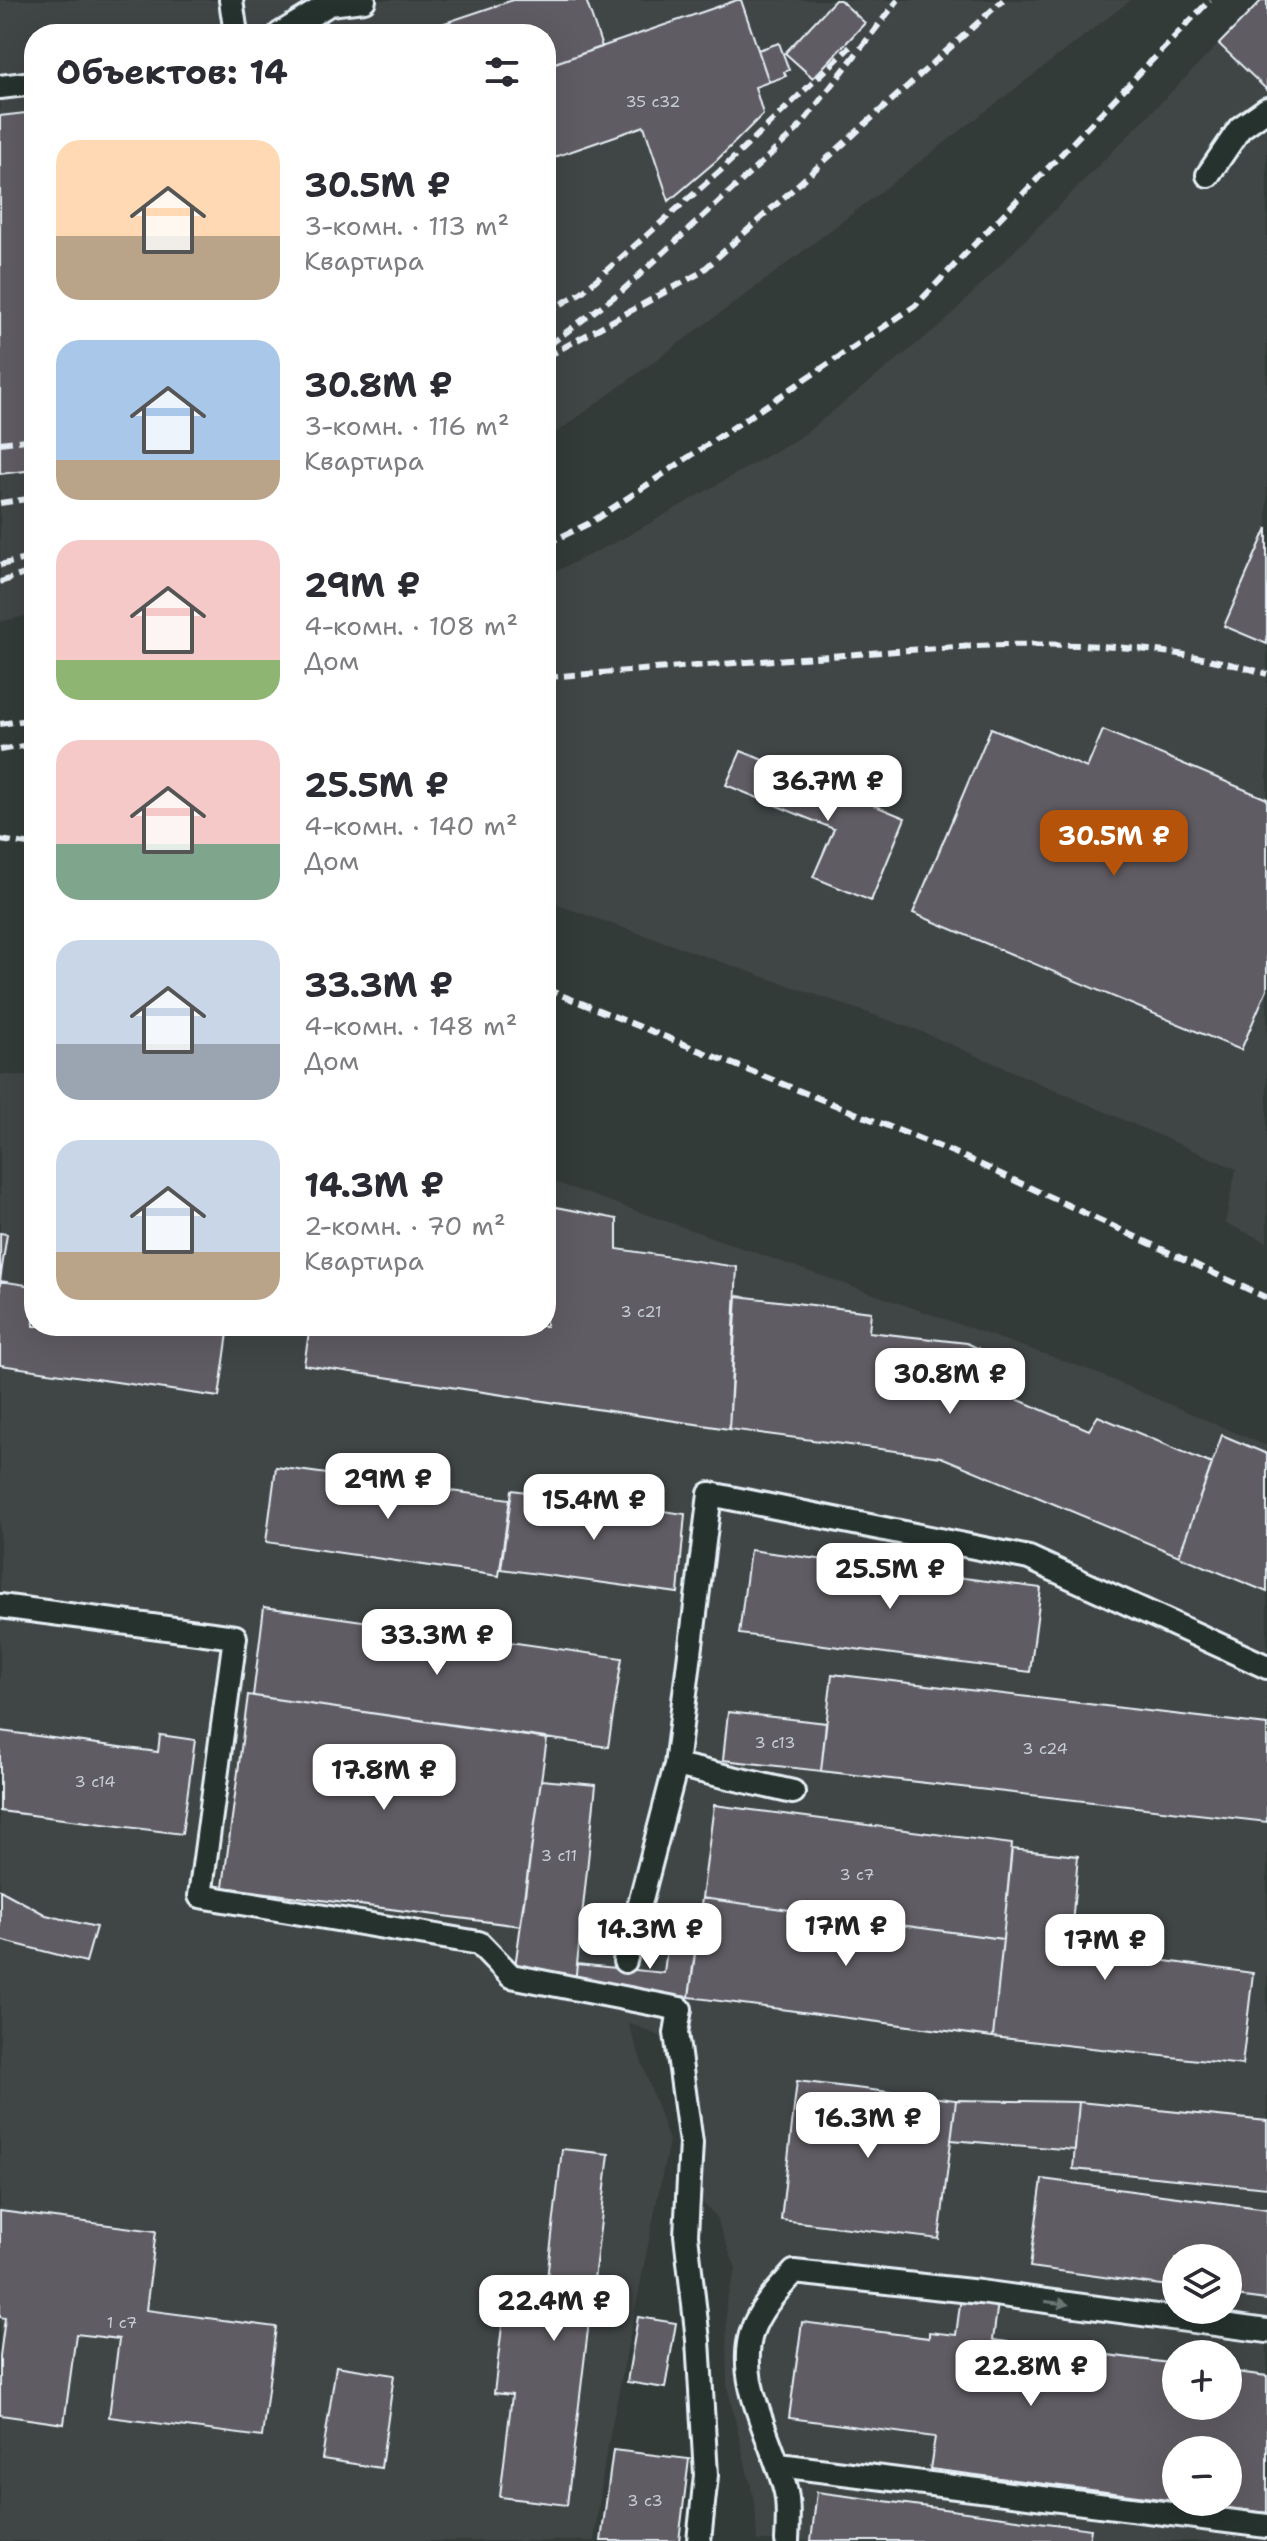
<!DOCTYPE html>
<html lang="ru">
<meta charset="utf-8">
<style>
body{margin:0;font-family:"Shantell Sans",sans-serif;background:#f2f2f3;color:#2b2b33;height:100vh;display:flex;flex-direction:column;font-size:30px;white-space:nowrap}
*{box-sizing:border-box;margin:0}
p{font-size:26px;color:#7c7c81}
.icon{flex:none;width:44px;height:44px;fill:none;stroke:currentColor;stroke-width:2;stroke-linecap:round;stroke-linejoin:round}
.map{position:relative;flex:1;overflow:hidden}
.sheet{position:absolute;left:24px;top:24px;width:532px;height:1312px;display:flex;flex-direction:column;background:#fff;border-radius:32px;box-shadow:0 8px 32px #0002}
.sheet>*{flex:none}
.buttons{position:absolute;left:1162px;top:2244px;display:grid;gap:16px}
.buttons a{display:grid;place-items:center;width:80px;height:80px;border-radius:50%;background:#fff;box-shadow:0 8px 32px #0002;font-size:40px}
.price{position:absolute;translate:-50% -68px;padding:0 18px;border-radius:16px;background:#fff;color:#222;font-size:26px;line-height:52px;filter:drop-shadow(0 2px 4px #0008)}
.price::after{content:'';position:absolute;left:50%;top:48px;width:24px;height:18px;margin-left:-12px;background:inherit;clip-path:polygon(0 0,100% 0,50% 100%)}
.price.active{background:#b45309;color:#fff}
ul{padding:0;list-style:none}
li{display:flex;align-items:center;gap:24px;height:200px;padding:0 32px}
li span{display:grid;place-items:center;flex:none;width:224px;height:160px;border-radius:24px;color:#555}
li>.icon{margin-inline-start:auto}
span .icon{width:96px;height:96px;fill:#fffc;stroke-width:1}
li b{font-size:34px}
h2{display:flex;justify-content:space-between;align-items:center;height:96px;padding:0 32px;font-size:34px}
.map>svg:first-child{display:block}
.built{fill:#404545;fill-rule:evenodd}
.building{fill:#605b64;stroke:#e8f1f8;stroke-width:2}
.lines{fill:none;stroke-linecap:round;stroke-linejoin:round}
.service-casing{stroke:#e8f1f8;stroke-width:28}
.service{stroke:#26332d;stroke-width:22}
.rail{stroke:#e8f1f8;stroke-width:6;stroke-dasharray:12 6;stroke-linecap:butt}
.oneway{fill:#6a7674}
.labels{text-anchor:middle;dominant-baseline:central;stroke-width:6;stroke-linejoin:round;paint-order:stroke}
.number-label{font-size:16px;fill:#c6ccd3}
</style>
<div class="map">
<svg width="1267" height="2541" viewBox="0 0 1267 2541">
<rect width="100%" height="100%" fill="#323b38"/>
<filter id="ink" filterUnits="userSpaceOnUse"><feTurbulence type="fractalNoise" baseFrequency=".0125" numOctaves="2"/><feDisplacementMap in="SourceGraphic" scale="16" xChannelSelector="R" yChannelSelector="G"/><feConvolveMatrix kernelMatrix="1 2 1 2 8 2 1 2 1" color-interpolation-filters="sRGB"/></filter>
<g filter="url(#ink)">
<path class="built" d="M0 0H1131L763 282 559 431 546 437V34H34V614L0 622Z
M1262 0H1267V1242L1225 1223 1236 1169 920 1031 546 901V576L622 539 802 436 944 322Z
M0 1074 34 1077V1326H546V1179L1087 1369 1267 1446V2541H757L755 2505 727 2386 726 2301 736 2269 715 2215 695 2196 692 2051 628 2022 669 2141 605 2460 594 2541H0ZM1176 2258H1228V2310H1176ZM1176 2354H1228V2406H1176ZM1176 2450H1228V2502H1176Z"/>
<path class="building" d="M513 0H586L602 47 546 66V34H412Z
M737 0H741L769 82 755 87 763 114 716 161 669 201 644 126 546 160V66Z
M835 0H840L865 23 813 78 785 53Z
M1262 0H1267V90L1219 44Z
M779 43 789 70 784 72 786 76 769 82 758 50Z
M34 112V470L0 474V116Z
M1267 528V644L1224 626Z
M991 728 1087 768 1103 730 1267 799V989L1241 1050 913 913Z
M741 751 905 818 871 901 813 877 834 829 726 785Z
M546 1205 617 1219V1249L737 1267 729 1429 304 1365 310 1326H546Z
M0 1233 7 1234 0 1281 33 1286 34 1326H229L219 1397 0 1365Z
M737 1296 871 1312 869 1332 967 1343 1019 1368 1007 1395 1089 1430 1098 1416 1212 1464 1179 1556 941 1457 729 1429Z
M1222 1435 1267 1454V1592L1179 1556Z
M276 1467 510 1499 499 1576 266 1542Z
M512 1490 685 1514 678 1593 501 1569Z
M750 1550 1041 1588 1030 1672 739 1634Z
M264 1607 622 1658 608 1747 253 1696Z
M832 1674 1267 1725V1822L821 1771Z
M248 1695 547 1739 520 1926 223 1887Z
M728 1712 826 1723 821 1771 723 1760Z
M0 1731 158 1752 160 1735 195 1740 182 1834 0 1811Z
M541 1780 596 1785 575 1983 514 1974Z
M714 1805 1012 1844 1003 1939 702 1898Z
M1012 1849 1078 1856 1070 1948 1253 1973 1242 2065 993 2037Z
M0 1890 46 1915 96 1927 86 1962 0 1940Z
M702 1898 1003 1939 993 2037 689 1997Z
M669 1931 698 1934 689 1997 575 1983 577 1964 664 1973Z
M797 2081 956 2100 939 2239 781 2220Z
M956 2100 1079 2102 1075 2150 951 2140Z
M1079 2102 1267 2121V2188L1073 2169Z
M562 2149 609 2154 567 2505 500 2497 512 2395 494 2393 503 2318 542 2322Z
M1042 2179 1267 2209V2300L1228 2295V2258H1176V2287L1030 2267Z
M0 2211 156 2231 146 2310 276 2327 262 2437 109 2417 119 2339 76 2334 64 2424 0 2415V2356L5 2318 0 2317Z
M961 2297 998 2302 993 2340 1176 2364V2406H1228V2371L1267 2376V2513L1182 2502H1228V2450H1176V2501L930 2469 935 2437 789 2418 802 2322 929 2338V2332L956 2335Z
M638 2317 676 2323 665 2388 627 2382Z
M336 2366 394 2375 381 2468 322 2459Z
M613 2450 689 2459 679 2541H601Z
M817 2492 1091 2529 1089 2541H811Z"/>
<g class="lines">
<defs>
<path id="service" d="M231 0 236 34
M280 34 329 4 364 0
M0 87 34 83
M1208 175 1240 128 1267 109
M0 1606 235 1637 200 1896 479 1943 511 1976 680 2009 676 2033 691 2143 686 2235 698 2340 706 2475 699 2541
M793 1792 676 1765 710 1494 1029 1558 1267 1667
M625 1961 676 1765
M779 2465 1267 2526
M787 2541C788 2525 789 2507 786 2492 774 2443 735 2381 752 2331 760 2308 778 2290 794 2272L980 2292 1267 2331"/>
</defs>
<use href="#service" class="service-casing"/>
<use href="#service" class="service"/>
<path class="rail" d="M546 313 582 292 720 171 850 47
M549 345 623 290 798 129 898 0
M546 357 700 273 1003 0
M0 443 34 439
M0 503 34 498
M546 544 590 523 915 306 1210 0
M0 565 34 557
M0 582 34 571
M546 677C645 670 744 662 844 655 984 644 1131 632 1267 674
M0 724 34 719
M0 750 34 744
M0 840 34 845
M546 989 960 1155 1267 1298"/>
</g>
<defs><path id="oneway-solid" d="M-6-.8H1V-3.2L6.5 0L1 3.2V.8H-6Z" transform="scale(2)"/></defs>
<use class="oneway" href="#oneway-solid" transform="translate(1057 2303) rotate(8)"/>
</g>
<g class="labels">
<g class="number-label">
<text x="653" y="101">35 с32</text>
<text x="641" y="1311">3 с21</text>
<text x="775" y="1742">3 с13</text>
<text x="1045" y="1748">3 с24</text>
<text x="95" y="1781">3 с14</text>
<text x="559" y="1855">3 с11</text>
<text x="857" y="1874">3 с7</text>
<text x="122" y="2322">1 c7</text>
<text x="645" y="2500">3 с3</text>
</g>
</g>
</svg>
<div class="buttons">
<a><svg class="icon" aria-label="layers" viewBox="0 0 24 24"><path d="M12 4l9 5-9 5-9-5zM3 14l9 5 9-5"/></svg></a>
<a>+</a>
<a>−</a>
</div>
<b class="price" style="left:828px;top:823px">36.7M ₽</b>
<b class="price active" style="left:1114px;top:878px">30.5M ₽</b>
<b class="price" style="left:950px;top:1416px">30.8M ₽</b>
<b class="price" style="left:388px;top:1521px">29M ₽</b>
<b class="price" style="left:594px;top:1542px">15.4M ₽</b>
<b class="price" style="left:890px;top:1611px">25.5M ₽</b>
<b class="price" style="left:437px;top:1677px">33.3M ₽</b>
<b class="price" style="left:384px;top:1812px">17.8M ₽</b>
<b class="price" style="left:846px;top:1968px">17M ₽</b>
<b class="price" style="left:650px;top:1971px">14.3M ₽</b>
<b class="price" style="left:1105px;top:1982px">17M ₽</b>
<b class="price" style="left:868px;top:2160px">16.3M ₽</b>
<b class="price" style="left:554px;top:2343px">22.4M ₽</b>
<b class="price" style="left:1031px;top:2408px">22.8M ₽</b>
<section class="sheet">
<h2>Объектов: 14<svg class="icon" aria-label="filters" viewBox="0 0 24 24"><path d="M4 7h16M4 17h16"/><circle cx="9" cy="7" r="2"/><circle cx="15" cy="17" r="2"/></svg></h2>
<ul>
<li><span style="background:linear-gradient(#ffd9b3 60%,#b9a48a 0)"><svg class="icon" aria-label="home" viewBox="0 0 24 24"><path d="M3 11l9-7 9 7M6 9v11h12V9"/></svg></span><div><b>30.5M ₽</b><p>3-комн. · 113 m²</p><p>Квартира</p></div></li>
<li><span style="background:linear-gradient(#a9c7e8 75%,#b9a48a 0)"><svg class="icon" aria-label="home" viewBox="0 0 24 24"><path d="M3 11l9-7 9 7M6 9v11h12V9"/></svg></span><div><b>30.8M ₽</b><p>3-комн. · 116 m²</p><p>Квартира</p></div></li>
<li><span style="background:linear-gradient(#f6c9c9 75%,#8fb573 0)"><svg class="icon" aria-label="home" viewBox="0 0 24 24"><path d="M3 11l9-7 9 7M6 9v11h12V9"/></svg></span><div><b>29M ₽</b><p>4-комн. · 108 m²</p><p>Дом</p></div></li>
<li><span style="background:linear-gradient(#f6c9c9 65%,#7fa58c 0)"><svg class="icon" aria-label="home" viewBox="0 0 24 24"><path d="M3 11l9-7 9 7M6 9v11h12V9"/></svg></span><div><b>25.5M ₽</b><p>4-комн. · 140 m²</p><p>Дом</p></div></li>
<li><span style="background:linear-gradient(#c9d6e8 65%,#9aa5b1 0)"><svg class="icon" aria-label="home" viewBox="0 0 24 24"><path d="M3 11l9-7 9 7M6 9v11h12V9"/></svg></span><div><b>33.3M ₽</b><p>4-комн. · 148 m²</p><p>Дом</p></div></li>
<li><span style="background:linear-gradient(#c9d6e8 70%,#b9a48a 0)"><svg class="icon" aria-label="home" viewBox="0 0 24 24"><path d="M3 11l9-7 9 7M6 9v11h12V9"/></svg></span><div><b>14.3M ₽</b><p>2-комн. · 70 m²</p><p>Квартира</p></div></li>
</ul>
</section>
</div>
